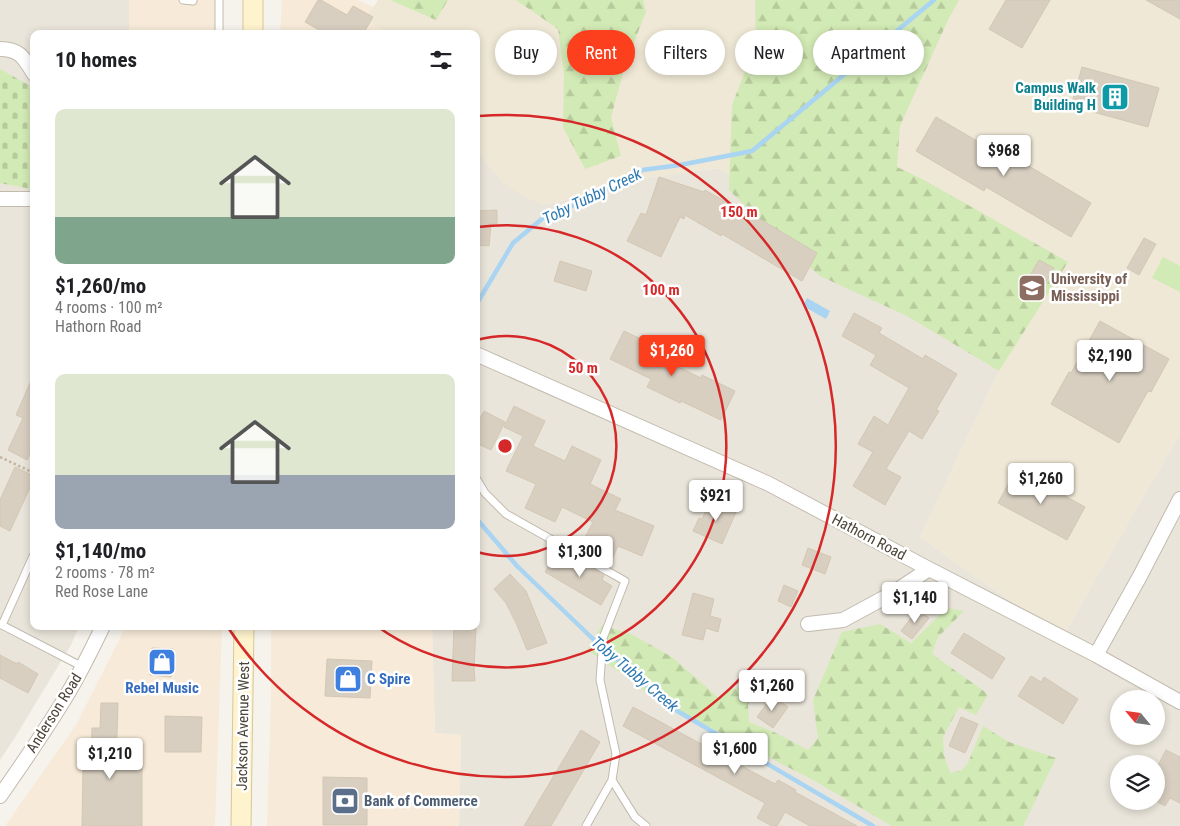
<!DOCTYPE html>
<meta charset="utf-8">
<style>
body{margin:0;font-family:"Roboto Condensed",sans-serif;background:#f2f2f2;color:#202124;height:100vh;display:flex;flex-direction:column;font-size:19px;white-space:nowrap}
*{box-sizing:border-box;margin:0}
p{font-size:16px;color:#757577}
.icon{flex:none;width:28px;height:28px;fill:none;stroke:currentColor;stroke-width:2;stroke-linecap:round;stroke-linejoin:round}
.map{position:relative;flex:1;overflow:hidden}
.sheet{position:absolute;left:30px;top:30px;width:450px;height:600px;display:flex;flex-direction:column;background:#fff;border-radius:10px;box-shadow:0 2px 8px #0003}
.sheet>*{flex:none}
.guide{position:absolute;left:495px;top:30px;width:475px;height:45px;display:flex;gap:10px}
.needle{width:32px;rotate:299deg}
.controls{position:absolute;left:1110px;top:690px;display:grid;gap:10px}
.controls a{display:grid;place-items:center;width:55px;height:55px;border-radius:50%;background:#fff;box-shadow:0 2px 8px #0003;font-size:25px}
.price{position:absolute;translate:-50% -42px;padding:0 11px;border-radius:5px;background:#fff;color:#222;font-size:16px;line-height:32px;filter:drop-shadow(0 1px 2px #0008)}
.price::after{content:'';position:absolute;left:50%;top:30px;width:15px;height:11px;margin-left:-8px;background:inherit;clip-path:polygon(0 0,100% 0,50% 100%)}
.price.active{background:#fc3f1d;color:#fff}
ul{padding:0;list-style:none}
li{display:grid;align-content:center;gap:10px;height:265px;padding:0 25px}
li span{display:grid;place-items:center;height:155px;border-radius:10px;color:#555}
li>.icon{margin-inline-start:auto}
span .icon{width:90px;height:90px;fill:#fffc;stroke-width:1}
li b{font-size:21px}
h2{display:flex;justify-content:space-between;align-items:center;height:60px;padding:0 25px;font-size:21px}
.pill{padding:0 18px;border-radius:22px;background:#fff;box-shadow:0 2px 8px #0003;font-size:18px;line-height:45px}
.pill.active{background:#fc3f1d;color:#fff}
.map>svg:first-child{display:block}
.residential{fill:#eae5da;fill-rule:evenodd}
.commercial{fill:#f7ead8}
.education{fill:#efe8d6}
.grass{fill:#d2eab5}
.forest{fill:url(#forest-firs)}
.cemetery{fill:url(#cemetery-stones)}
.water{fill:#a9d4f2}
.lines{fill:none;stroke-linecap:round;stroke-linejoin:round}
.stream{stroke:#a9d4f2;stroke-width:4.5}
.building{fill:#d8cfc1;stroke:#d3c7b4}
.lane-casing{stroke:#c2bbae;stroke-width:9}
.street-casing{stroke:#c2bbae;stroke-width:16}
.secondary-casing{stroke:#d6c79b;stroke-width:21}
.path{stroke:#c4b79f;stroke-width:2.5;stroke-dasharray:2.5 2.5;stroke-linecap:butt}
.lane{stroke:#fff;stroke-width:7}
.street{stroke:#fff;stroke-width:14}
.secondary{stroke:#fff3cd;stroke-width:19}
.ring{fill:none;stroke:#d62828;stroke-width:2.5}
.labels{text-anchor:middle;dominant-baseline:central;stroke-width:5;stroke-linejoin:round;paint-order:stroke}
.culture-label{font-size:15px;font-weight:bold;fill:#0d838f;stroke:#fff;text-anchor:end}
.education-label{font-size:15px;font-weight:bold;fill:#785e54;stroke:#fff;text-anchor:start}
.street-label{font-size:15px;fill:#4b4439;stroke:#fff}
.shop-label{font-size:15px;font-weight:bold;fill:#366cbe;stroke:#fff;text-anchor:start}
.service-label{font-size:15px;font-weight:bold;fill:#4e5e75;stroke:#fff;text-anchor:start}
.water-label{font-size:16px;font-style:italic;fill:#2e7ab2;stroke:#fff}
.centre{fill:#d62828;stroke:#fff;stroke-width:2.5}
.ring-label{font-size:15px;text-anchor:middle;font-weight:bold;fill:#d62828;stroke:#fff;stroke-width:5;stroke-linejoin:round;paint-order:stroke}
</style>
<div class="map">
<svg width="1180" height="826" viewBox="0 0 1180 826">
<defs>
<pattern id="forest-firs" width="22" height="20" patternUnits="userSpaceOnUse" patternTransform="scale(1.25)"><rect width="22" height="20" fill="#d2eab5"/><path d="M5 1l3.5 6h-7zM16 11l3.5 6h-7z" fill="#b6ca9c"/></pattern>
<pattern id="cemetery-stones" width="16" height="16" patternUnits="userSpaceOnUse" patternTransform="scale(1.25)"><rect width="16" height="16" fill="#d2eab5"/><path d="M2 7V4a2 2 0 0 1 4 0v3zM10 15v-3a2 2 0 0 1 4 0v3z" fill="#b6ca9c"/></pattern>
</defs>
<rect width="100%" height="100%" fill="#f6f3ec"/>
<path class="residential" d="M0 0H129V34H34V626H79L71 645 14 739 0 760Z
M476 146 484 160 544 205 609 190 638 179 718 168 999 371 920 537 1062 637 1180 433V826H459L461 735 435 733 432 626H476ZM1119 699H1156V736H1119ZM1119 764H1156V801H1119Z"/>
<path class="commercial" d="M129 0H222V34H129Z
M282 0H357L374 7 366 21 390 34H280Z
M126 626H222L215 826H5L76 725Z
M271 626H432L435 733 461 735 459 826H267L271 695Z"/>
<path class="education" d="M378 0H1180V433L1062 637 920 537 999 371 718 168 638 179 609 190 544 205 529 199 503 183 484 160 476 146V34H390L365 21Z"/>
<path class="grass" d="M1163 257 1180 266V292L1152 278Z"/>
<path class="forest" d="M390 0H448L436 20Z
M516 0H643L646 12 626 62 611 117 621 156 585 169 563 127 564 75 558 29Z
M755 0H959L948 20 900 126 897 167 924 180 1068 262 999 371 907 316 820 276 781 241 729 190 732 105 756 43Z
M947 608 964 611 938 637 932 654 988 694 976 715 959 707 943 737 944 755 950 773 962 770 968 763 983 726 1009 742 1056 758 1023 826H892L813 780 655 699 625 676 587 650 602 625 633 635 672 657 720 699 730 690 755 682 748 705 749 722 776 733 808 750 818 738 813 700 842 632 880 624 911 643Z"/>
<path class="cemetery" d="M0 69 34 88V188L31 189 0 183Z"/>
<path class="water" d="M807 298 830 311 826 319 803 306Z"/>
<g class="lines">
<path class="stream" d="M476 305 513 243 543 218 586 200 642 170 680 165 752 151 934 0
M476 518 517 566 591 637 674 709 873 826"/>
</g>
<path class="building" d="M318 0H321L347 15 353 6 373 17 363 34H326L305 22Z
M1006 0H1050L1022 48 989 29Z
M1146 0H1180V19Z
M1082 67 1159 88 1148 127 1071 106Z
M936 117 1020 166 1022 162 1091 203 1071 237 986 187 984 191 916 151Z
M659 177 704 192 705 190 742 211 743 209 817 253 802 281 722 234 721 236 685 215 684 219 680 217 661 257 627 241 641 213 646 215Z
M497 210V224H491L489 246 476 245V211Z
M1144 238 1156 244 1139 275 1127 268Z
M1039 260 1054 268 1043 288 1028 279Z
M560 261 592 271 586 291 554 281Z
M854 313 882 328 879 333 923 359 925 355 957 374 936 410 939 411 922 439 909 431 886 469 901 477 885 505 853 486 873 452 858 444 874 416 888 425 909 388 870 365 876 355 842 336Z
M1100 321 1169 359 1151 392 1148 391 1119 443 1051 404 1069 372 1071 373Z
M624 331 658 347 654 355 701 378 702 375 735 391 721 420 681 401 680 403 647 387 651 379 610 359Z
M34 374V446L27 460 8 450 23 418 16 415Z
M514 406 545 421 533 446 565 461 572 446 601 460 590 484 621 499 615 510 654 526 642 556 618 546 609 566 579 549 593 522 562 507 555 522 525 508 536 484 506 471 523 436 504 427Z
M484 411 505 422 491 450 476 443V426Z
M15 467 34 476V479L10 531 0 526V500Z
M1016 469 1085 507 1067 540 998 503Z
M711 499 737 510 722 544 693 531 699 518 702 519Z
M808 548 831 557 825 574 802 565Z
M556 554 572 563 575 559 604 575 602 580 612 586 601 605 545 572Z
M510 574 526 591 547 643 527 650 517 625 506 603 494 589Z
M784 585 798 591 791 607 778 601Z
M693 593 714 599 710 616 721 619 718 632 706 628 703 640 682 635Z
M918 609 929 618 912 639 901 631Z
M454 627H476L474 668 475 681H452Z
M964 633 1005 658 992 679 951 653Z
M152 648 173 649 171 677 150 675Z
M0 655 17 664 18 662 38 674 28 693 0 678Z
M327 659 372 661 370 698 325 696Z
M1031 676 1041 682 1044 677 1078 699 1063 724 1018 696Z
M772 696 788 707 773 728 757 717Z
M101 703H118L116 766H142V826H82L83 765H91L92 728H100Z
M633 707 775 784 778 780 796 790 795 792 857 826H810L785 812 777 826H772L757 818 765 803 623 726Z
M165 716 202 717 201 752H165Z
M961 717 978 724 965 753 949 746Z
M581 730 600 742 551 826H524Z
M1166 750 1180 757V803L1170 798 1165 806 1156 801V769Z
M323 777 367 778V825H323Z"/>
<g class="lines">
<defs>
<path id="lane" d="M183 0 193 1
M219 33V0
M476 478 485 493 506 514 625 581 603 638 600 680 616 754 612 780 586 826
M0 624 83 667
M2 625 34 554
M612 780 635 817 646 826"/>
<path id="street" d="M0 49C20 49 24 58 34 74
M0 199H34
M476 354 769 484 929 569 1096 655 1180 702
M808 624 843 620 893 593 929 569
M1096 655 1140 576 1180 499
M0 796C23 763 46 730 67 695 80 673 92 649 103 626"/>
<path id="secondary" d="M253 34V0
M241 826 244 626"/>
</defs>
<use href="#lane" class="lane-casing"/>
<use href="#street" class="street-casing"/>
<use href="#secondary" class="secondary-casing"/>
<path class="path" d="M0 457 34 473"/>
<use href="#lane" class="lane"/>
<use href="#street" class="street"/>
<use href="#secondary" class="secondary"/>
</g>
<g class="ring">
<path d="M477 340A110 110 0 1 1 477 552"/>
<path d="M478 227A221 221 0 1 1 378 627"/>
<path d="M479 116A331 331 0 1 1 227 626"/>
</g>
<defs>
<symbol id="building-square" viewBox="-11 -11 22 22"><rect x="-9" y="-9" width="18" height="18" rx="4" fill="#0f9aa8" stroke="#fff"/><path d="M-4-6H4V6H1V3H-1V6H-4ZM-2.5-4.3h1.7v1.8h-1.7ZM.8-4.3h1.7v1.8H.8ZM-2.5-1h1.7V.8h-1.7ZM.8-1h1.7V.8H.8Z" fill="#fff"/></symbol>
<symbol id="university-square" viewBox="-11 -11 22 22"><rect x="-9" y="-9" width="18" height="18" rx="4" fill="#8d6e63" stroke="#fff"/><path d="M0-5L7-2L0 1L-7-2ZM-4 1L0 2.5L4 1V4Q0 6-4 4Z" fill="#fff"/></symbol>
<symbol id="shop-square" viewBox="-11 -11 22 22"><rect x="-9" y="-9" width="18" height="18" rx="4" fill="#3f7fe0" stroke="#fff"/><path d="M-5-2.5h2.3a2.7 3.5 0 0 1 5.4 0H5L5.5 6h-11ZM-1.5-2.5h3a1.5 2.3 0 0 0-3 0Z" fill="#fff"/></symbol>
<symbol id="bank-square" viewBox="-11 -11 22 22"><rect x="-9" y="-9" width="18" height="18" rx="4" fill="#5c6f8a" stroke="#fff"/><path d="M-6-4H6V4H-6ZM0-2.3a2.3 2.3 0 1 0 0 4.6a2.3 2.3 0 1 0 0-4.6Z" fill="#fff"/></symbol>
</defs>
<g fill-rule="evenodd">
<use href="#building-square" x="1099" y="81" width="32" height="32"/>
<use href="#university-square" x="1016" y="272" width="32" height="32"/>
<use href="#shop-square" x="146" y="646" width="32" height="32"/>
<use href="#shop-square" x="332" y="663" width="32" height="32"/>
<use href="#bank-square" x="329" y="785" width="32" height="32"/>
</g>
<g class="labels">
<g class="culture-label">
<text x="1096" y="88">Campus Walk<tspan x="1096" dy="17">Building H</tspan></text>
</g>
<g class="education-label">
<text x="1051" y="279">University of<tspan x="1051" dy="17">Mississippi</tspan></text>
</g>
<g class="street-label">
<text transform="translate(869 537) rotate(28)">Hathorn Road</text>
<text transform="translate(54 713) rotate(-58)">Anderson Road</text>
<text transform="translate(243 726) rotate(-89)">Jackson Avenue West</text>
</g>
<g class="shop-label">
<text x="367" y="679">C Spire</text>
<text x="162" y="688" text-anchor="middle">Rebel Music</text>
</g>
<g class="service-label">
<text x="364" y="801">Bank of Commerce</text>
</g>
<g class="water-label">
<text transform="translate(592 196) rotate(-26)">Toby Tubby Creek</text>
<text transform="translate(635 674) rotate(40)">Toby Tubby Creek</text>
</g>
</g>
<circle cx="505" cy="446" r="8" class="centre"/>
<g class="ring-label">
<text x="739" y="217">150 m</text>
<text x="661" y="295">100 m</text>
<text x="583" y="373">50 m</text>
</g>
</svg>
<div class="controls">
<a><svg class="needle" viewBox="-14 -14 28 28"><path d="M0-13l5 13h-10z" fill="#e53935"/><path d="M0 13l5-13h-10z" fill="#757577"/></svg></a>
<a><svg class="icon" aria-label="layers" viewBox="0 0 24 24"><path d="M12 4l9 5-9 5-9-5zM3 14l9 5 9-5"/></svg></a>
</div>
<b class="price" style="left:1004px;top:177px">$968</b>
<b class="price active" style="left:672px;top:377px">$1,260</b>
<b class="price" style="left:1110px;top:382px">$2,190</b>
<b class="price" style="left:1041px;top:505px">$1,260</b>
<b class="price" style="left:716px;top:522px">$921</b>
<b class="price" style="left:580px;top:578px">$1,300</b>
<b class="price" style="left:915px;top:624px">$1,140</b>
<b class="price" style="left:772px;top:712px">$1,260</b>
<b class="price" style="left:735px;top:775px">$1,600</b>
<b class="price" style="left:110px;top:780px">$1,210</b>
<div class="guide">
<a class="pill">Buy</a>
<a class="pill active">Rent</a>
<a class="pill">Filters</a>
<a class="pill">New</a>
<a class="pill">Apartment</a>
</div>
<section class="sheet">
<h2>10 homes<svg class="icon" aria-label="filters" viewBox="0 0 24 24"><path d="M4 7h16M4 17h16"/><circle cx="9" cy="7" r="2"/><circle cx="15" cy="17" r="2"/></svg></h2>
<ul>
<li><span style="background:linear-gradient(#dfe7d0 70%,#7fa58c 0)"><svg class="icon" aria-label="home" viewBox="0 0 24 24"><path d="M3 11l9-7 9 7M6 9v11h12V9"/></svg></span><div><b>$1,260/mo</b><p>4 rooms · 100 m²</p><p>Hathorn Road</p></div></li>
<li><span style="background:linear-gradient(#dfe7d0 65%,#9aa5b1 0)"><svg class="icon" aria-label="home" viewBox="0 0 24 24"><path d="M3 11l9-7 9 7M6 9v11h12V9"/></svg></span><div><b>$1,140/mo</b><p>2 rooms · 78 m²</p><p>Red Rose Lane</p></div></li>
</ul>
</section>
</div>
